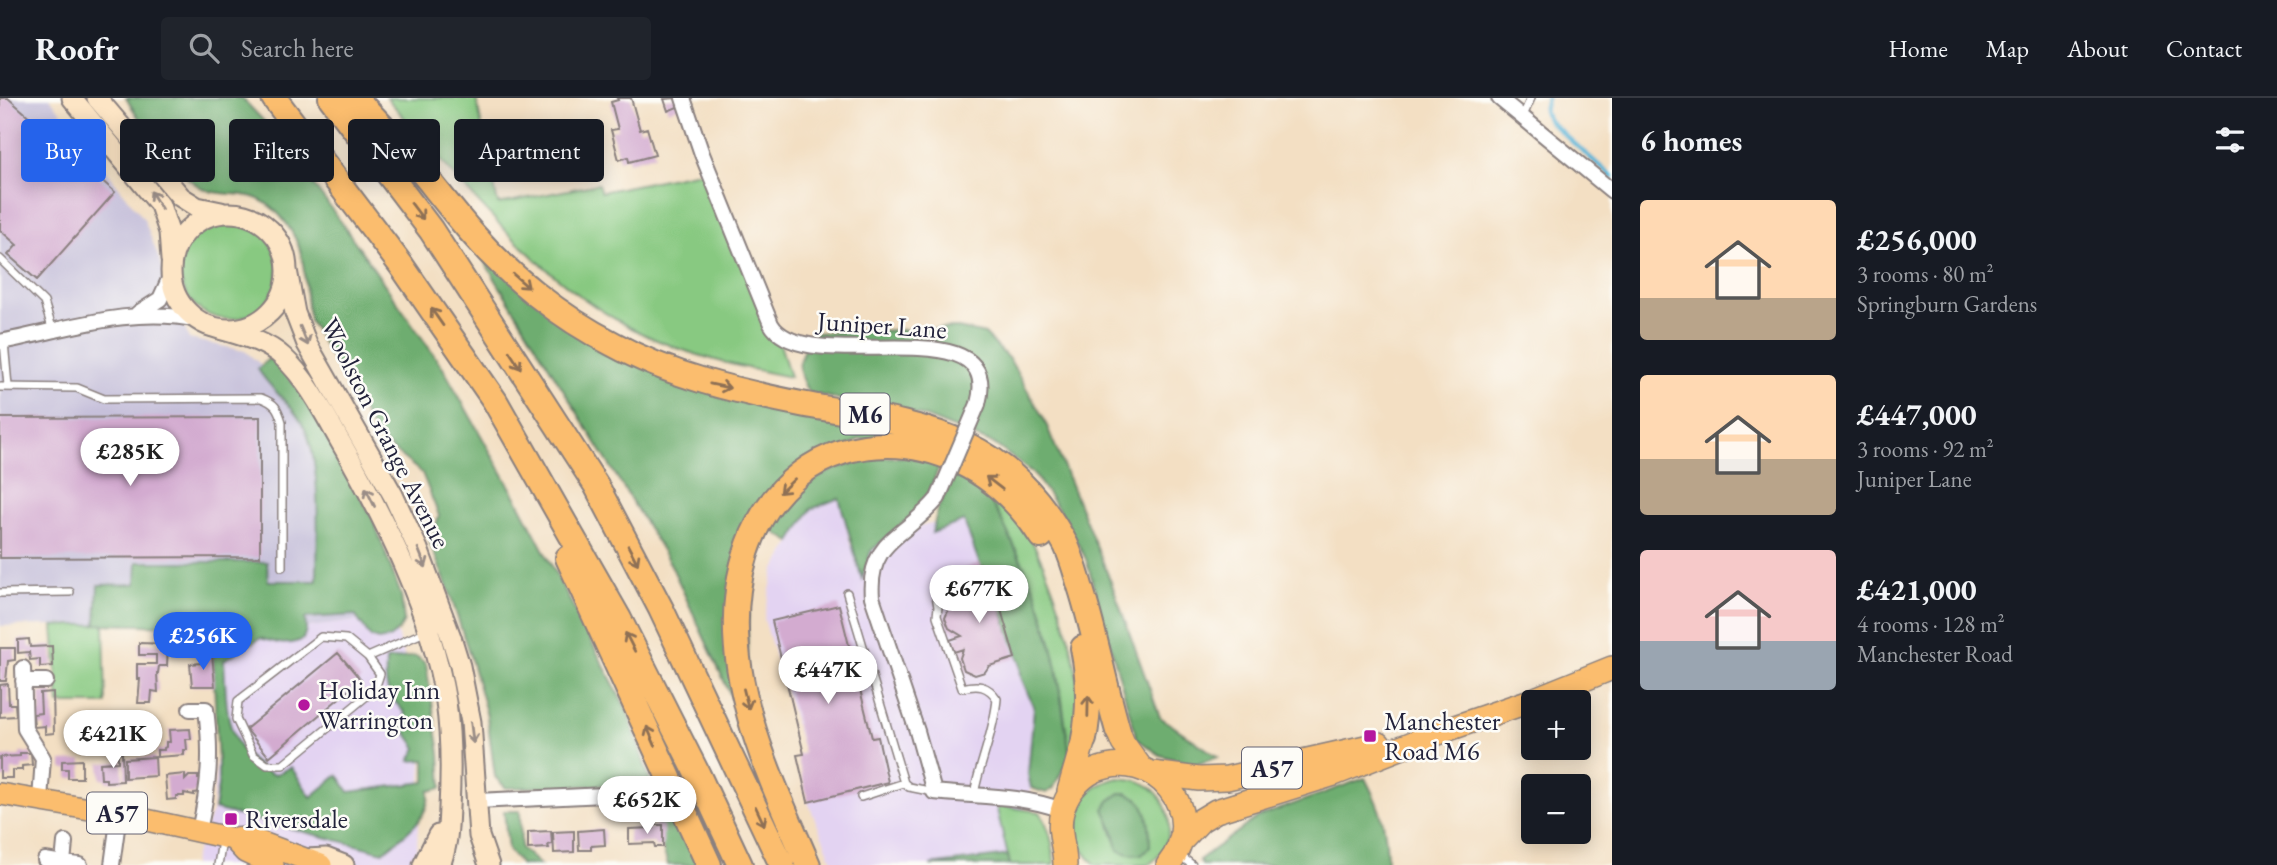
<!DOCTYPE html>
<meta charset="utf-8">
<style>
body{margin:0;font-family:"EB Garamond",serif;background:#20242c;color:#f1f3f6;height:100vh;display:flex;flex-direction:column;font-size:26px;white-space:nowrap}
*{box-sizing:border-box;margin:0}
p{font-size:23px;color:#9ea1a6}
.icon{flex:none;width:38px;height:38px;fill:none;stroke:currentColor;stroke-width:2;stroke-linecap:round;stroke-linejoin:round}
.map{position:relative;flex:1;overflow:hidden}
.panel{display:flex;flex-direction:column;background:#171b24;width:665px}
.panel>*{flex:none}
.top-card{position:absolute;left:21px;top:21px;width:665px;height:63px;display:flex;gap:14px}
.controls{position:absolute;left:1521px;top:592px;display:grid;gap:14px}
.controls a{display:grid;place-items:center;width:70px;height:70px;border-radius:7px;background:#171b24;box-shadow:0 4px 18px #0003;font-size:35px}
.price{position:absolute;translate:-50% -60px;padding:0 16px;border-radius:24px;background:#fff;color:#222;font-size:23px;line-height:46px;filter:drop-shadow(0 2px 4px #0008)}
.price::after{content:'';position:absolute;left:50%;top:42px;width:21px;height:16px;margin-left:-10px;background:inherit;clip-path:polygon(0 0,100% 0,50% 100%)}
.price.on{background:#2563eb;color:#fff}
ul{padding:0;list-style:none}
li{display:flex;align-items:center;gap:21px;height:175px;padding:0 28px}
li span{display:grid;place-items:center;flex:none;width:196px;height:140px;border-radius:7px;color:#555}
li>.icon{margin-inline-start:auto}
span .icon{width:84px;height:84px;fill:#fffc;stroke-width:1}
li b{font-size:30px}
h2{display:flex;justify-content:space-between;align-items:center;height:84px;padding:0 28px;font-size:30px}
.pill{padding:0 24px;border-radius:7px;background:#171b24;box-shadow:0 4px 18px #0003;font-size:24px;line-height:63px}
.pill.on{background:#2563eb;color:#fff}
header{display:flex;align-items:center;gap:42px;box-sizing:border-box;height:98px;padding:0 35px;background:#171b24;border-bottom:2px solid #363941}
header strong{font-size:33px}
nav{display:flex;gap:38px;margin-inline-start:auto;font-size:24px}
.search{width:490px;height:63px;background:#20242c;display:flex;align-items:center;gap:18px;box-sizing:border-box;padding:0 24px;border-radius:7px;color:#9ea1a6;font-size:26px}
main{display:flex;flex:1;min-height:0}
.map>svg:first-child{display:block}
.built{fill:#e3d3f2}
.industrial{fill:#c6c0da}
.green{fill:#88c981;stroke:#55765e;stroke-width:2;fill-rule:evenodd}
.forest{fill:#6ead6f;stroke:#486855;stroke-width:2}
.lines{fill:none;stroke-linecap:round;stroke-linejoin:round}
.stream{stroke:#59b4d7;stroke-width:4.5}
.building{fill:#d3abd0}
.service-casing{stroke:#8a807f;stroke-width:10}
.minor-casing{stroke:#8a807f;stroke-width:18}
.secondary-casing{stroke:#8a807f;stroke-width:23}
.primary-casing{stroke:#8a807f;stroke-width:24}
.trunk-casing{stroke:#8a807f;stroke-width:26}
.motorway-casing{stroke:#8a807f;stroke-width:28}
.service{stroke:#fff;stroke-width:7}
.minor{stroke:#fff;stroke-width:14}
.secondary{stroke:#fde5c5;stroke-width:19}
.primary{stroke:#fbbd6e;stroke-width:21}
.trunk{stroke:#fbbd6e;stroke-width:23}
.motorway{stroke:#fbbd6e;stroke-width:24}
.minor-bridge-casing{stroke:#8a807f;stroke-width:18;stroke-linecap:butt}
.minor-bridge{stroke:#fff;stroke-width:14}
.oneway{stroke:#9a8d87}
.oneway2{stroke:#8e7054}
.poi-dot{fill:#b5179e;stroke:#fdfcf7;stroke-width:2.5}
.labels{text-anchor:middle;dominant-baseline:central;stroke-width:5;stroke-linejoin:round;paint-order:stroke}
.shield{fill:#fdfcf7;stroke:#646373;stroke-width:2}
.shield-label{font-size:24px;font-weight:bold;fill:#22223b}
.street-label{font-size:26px;fill:#22223b;stroke:#fdfcf7}
.poi-label{font-size:26px;fill:#22223b;stroke:#fdfcf7;text-anchor:start}
</style>
<header>
<strong>Roofr</strong>
<div class="search"><svg class="icon" aria-label="search" viewBox="0 0 24 24"><circle cx="10" cy="10" r="6"/><path d="M15 15l6 6"/></svg>Search here</div>
<nav><a>Home</a><a>Map</a><a>About</a><a>Contact</a></nav>
</header>
<main>
<div class="map">
<svg width="1612" height="767" viewBox="0 0 1612 767">
<rect width="100%" height="100%" fill="#fdfcf7"/>
<filter id="ink" filterUnits="userSpaceOnUse"><feTurbulence type="fractalNoise" baseFrequency=".0143" numOctaves="2"/><feDisplacementMap in="SourceGraphic" scale="14" xChannelSelector="R" yChannelSelector="G"/><feConvolveMatrix kernelMatrix="1 2 1 2 8 2 1 2 1" color-interpolation-filters="sRGB"/></filter>
<filter id="wash" filterUnits="userSpaceOnUse"><feTurbulence type="fractalNoise" baseFrequency=".00686" numOctaves="4" result="noise"/><feDisplacementMap in="SourceGraphic" scale="28" xChannelSelector="R" yChannelSelector="G"/><feGaussianBlur stdDeviation="1.57" result="paint"/><feColorMatrix in="noise" values="0 0 0 0 0 0 0 0 0 0 0 0 0 0 0 0 0 1.4 0 .05"/><feComposite in="paint" operator="in"/></filter>
<g filter="url(#wash)">
<rect width="100%" height="100%" fill="#f3dfc3"/>
<path class="built" d="M839 400 851 448 970 414 1020 565 1021 579 1034 610 1028 676 1031 690 1003 767H834L808 704 797 657 804 655 764 521 774 473 811 411Z
M391 518 425 621 417 746 414 767H193L194 759 212 714 220 619 212 542Z"/>
<path class="industrial" d="M0 0H50L144 121 189 241 245 253 293 294 391 518 212 542 183 543 182 528 104 526 0 528Z"/>
<path class="green" d="M387 0H476L498 106 598 86 601 94 704 73 781 249 790 279C739 269 690 258 643 236 540 187 461 84 387 0Z
M180 172a49 49 0 1 1 98 0a49 49 0 1 1-98 0Z
M984 392C995 401 1008 410 1017 421 1045 454 1074 544 1078 588 1081 611 1075 635 1070 657 1064 624 1062 589 1054 556 1041 497 1014 443 984 392Z
M104 526 106 606H59L53 528Z
M1118 680C1129 681 1140 682 1149 688 1176 708 1176 749 1148 767H1096C1059 735 1072 691 1118 680ZM1120 695H1128L1150 734 1116 743 1110 727 1109 703Z
M996 707 1040 714C1050 731 1054 747 1054 767H1010Z"/>
<path class="forest" d="M126 0H242L273 33 339 121 443 270 518 403 627 612 651 686 506 690 495 679 487 618 471 561 449 493 430 445 439 418 422 375 378 340 310 223C303 196 308 165 295 140 285 120 267 99 243 97 227 95 211 97 197 87 167 67 145 30 126 0Z
M478 153 593 245 893 331 931 345 859 341 751 422 745 629 671 467Z
M958 230 985 236 1010 262 1044 321 1111 484 1160 619 1218 659 1195 667 1160 657 1137 641 1086 461 1060 413 1033 375 994 346 923 318 809 295C793 269 799 261 811 235Z
M269 260 286 274 319 321 373 421 401 497 404 523 399 532 389 540 378 542 370 539 355 517 305 520 306 532 303 541C288 549 276 545 260 540L224 562C227 611 223 653 274 677L291 669 311 699 338 677 349 694 425 684V662L410 663 417 650 403 630 405 615C385 593 385 592 386 562L416 558 426 566 440 655 442 690 429 693C430 721 404 737 383 754L214 711 218 688V666L212 542 183 543 182 528 96 526 98 487 136 486 137 464H267L268 483H317C317 440 322 369 305 331 294 307 271 293 258 271Z
M877 359H910L940 367 923 408 871 453 862 481 839 400 811 411 791 444 771 432C802 384 821 371 877 359Z
M954 376 984 392 1002 423 1036 494 1054 557 1070 657 1053 691 1046 695 1031 690 1028 676 1034 610 1021 579 1020 565 997 498 992 500 964 423 932 435 938 410Z
M1365 680C1382 713 1387 730 1387 767H1202L1199 762 1258 719Z
M1120 695C1149 695 1150 726 1150 748L1142 757 1128 756 1118 752 1114 734 1104 711 1109 703Z
M662 707 674 712 697 767H668C663 750 651 723 662 707Z
M504 713H520L521 750 540 767H521L508 752Z
M1008 757 1010 767H930Z"/>
<g class="lines">
<path class="stream" d="M1547 0 1544 13 1549 23 1612 79"/>
</g>
<g id="blocks">
<path class="building" d="M0 0H8L115 94 37 182 8 157 17 147 0 132Z
M617 0H631L640 32 647 30 655 57 629 64 628 59 619 62 611 32 618 31 611 4 618 2Z
M677 0 680 8 668 13 664 1Z
M260 319V459L0 460V320Z
M980 465 992 500 997 498 1015 560 989 568 985 574 975 577 964 572 960 560 963 551 954 554 950 542 962 538 949 530 945 520 950 508 960 504 969 507 957 473Z
M839 507 872 640 878 639 888 684 808 704 797 657 804 656 772 523Z
M29 541 30 549 52 548 53 568 40 569V561L30 562 29 554 18 555V542Z
M139 545 168 546 167 568H159L158 575H157L158 594 152 593 151 605H138L140 581H137V566H156V557H139Z
M0 550H15V562L8 563 6 583H0Z
M212 555 215 588H192L190 566 202 565 201 556Z
M338 555 361 582 269 659 246 631Z
M8 586 9 606H15L16 618 0 619V587Z
M53 594 54 635 45 636V628L34 629 33 616 41 615 40 595Z
M190 631 191 641H186L187 652H184V657L157 659V652H164V650L166 649V644H170L169 632Z
M122 654 123 683 106 684V681H101L100 665 118 664V655Z
M20 655H31L32 667 22 668V672H12V680H0V659L20 658Z
M155 659 156 678 125 680V661Z
M82 662V680H68V671H62V663Z
M185 676V682L189 678H198V681H201L202 694 194 695V697L184 695V698H176V701L167 702 165 678Z
M654 727H663V749H655L654 745 629 746V731L654 730Z
M604 731 605 747 591 748V752H579L578 733Z
M551 733 552 746 548 747 549 750 528 751V734Z
M574 733V754L554 755 553 734Z"/>
</g>
</g>
<g filter="url(#ink)">
<use href="#blocks" fill-opacity="0" stroke="#8a807f" stroke-width="2"/>
<g class="lines">
<defs>
<path id="service" d="M1523 18 1531 0
M0 161 44 204 53 233
M4 244 8 288
M0 289 77 290 104 301 261 300C275 305 278 310 282 324V469
M0 495 70 494
M847 495 904 685 909 689 934 694
M936 497 938 509 937 518 962 590C978 586 988 587 997 601 994 634 980 664 974 696
M321 539 346 541 368 559 380 576 375 591 283 667H267L253 657 236 621 238 603Z
M368 559 427 533
M861 699 904 685
M1177 755 1192 767
M218 767 222 743"/>
<path id="minor" d="M683 0 702 56 771 226C804 284 1005 204 978 306
M1499 0 1612 93
M138 215 160 201 171 177
M0 244C65 232 132 207 198 222
M938 400C908 438 867 441 872 499L917 633 934 694C980 699 1017 696 1062 712
M23 570 25 631 43 660 40 702
M23 583H46
M190 611H206C212 658 209 687 199 733
M477 703 647 695
M45 762 63 765 65 744
M63 765 80 767
M112 767 119 716"/>
<path id="secondary" d="M72 0 160 107 169 134 171 162
M97 0 181 99 197 109 221 114
M171 173a58 58 0 1 1 116 0a58 58 0 1 1-116 0Z
M287 172 295 215 307 246 393 397 418 451 451 539 460 568 471 624 479 738 489 767
M210 228C234 236 264 241 283 259 307 281 324 315 340 343 385 421 431 513 446 604 451 639 451 674 449 710 448 731 448 747 440 767
M306 761 326 760 344 767
M423 767 438 737"/>
<path id="primary" d="M0 696 119 716 233 741 249 740 321 767
M233 741 245 754 273 767"/>
<path id="trunk" d="M1118 633 1123 645 1141 670
M1152 675 1199 681 1227 680 1379 646
M1069 693 1084 641
M1181 743 1201 722 1216 713 1334 676 1446 632 1530 603 1612 570
M1065 767C1065 749 1057 732 1062 714 1066 697 1078 681 1094 673 1154 647 1210 715 1168 767"/>
<path id="motorway" d="M274 0 401 167 495 303 619 521 698 677 740 767
M331 0 431 132 596 387 661 511 782 767
M355 0C375 21 395 41 413 63 433 87 451 111 471 134 510 179 560 219 613 246 671 278 736 293 801 306 916 327 1004 331 1066 447 1072 460 1076 475 1080 488 1095 535 1104 585 1118 633
M568 460 709 767
M1083 550C1089 580 1090 611 1084 641
M808 767C771 681 725 588 738 492 761 320 953 300 1041 438"/>
</defs>
<use href="#service" class="service-casing"/>
<use href="#minor" class="minor-casing"/>
<use href="#secondary" class="secondary-casing"/>
<use href="#primary" class="primary-casing"/>
<use href="#trunk" class="trunk-casing"/>
<use href="#motorway" class="motorway-casing"/>
<use href="#service" class="service"/>
<use href="#minor" class="minor"/>
<use href="#secondary" class="secondary"/>
<use href="#primary" class="primary"/>
<use href="#trunk" class="trunk"/>
<use href="#motorway" class="motorway"/>
<defs>
<path id="minor-bridge" d="M938 400 978 306"/>
</defs>
<use href="#minor-bridge" class="minor-bridge-casing"/>
<use href="#minor-bridge" class="minor-bridge"/>
</g>
<defs><path id="oneway-shaft" d="M-6 0H5M1.5-3L5.5 0L1.5 3" fill="none" stroke-width="1.6" stroke-linecap="round" stroke-linejoin="round" transform="scale(1.75)"/></defs>
<g class="oneway">
<use href="#oneway-shaft" transform="translate(156 102) rotate(-122)"/>
<use href="#oneway-shaft" transform="translate(304 238) rotate(68)"/>
<use href="#oneway-shaft" transform="translate(370 399) rotate(-116)"/>
<use href="#oneway-shaft" transform="translate(422 460) rotate(68)"/>
<use href="#oneway-shaft" transform="translate(472 635) rotate(83)"/>
</g>
<g class="oneway2">
<use href="#oneway-shaft" transform="translate(417 113) rotate(53)"/>
<use href="#oneway-shaft" transform="translate(521 183) rotate(41)"/>
<use href="#oneway-shaft" transform="translate(437 219) rotate(-125)"/>
<use href="#oneway-shaft" transform="translate(515 262) rotate(57)"/>
<use href="#oneway-shaft" transform="translate(720 288) rotate(12)"/>
<use href="#oneway-shaft" transform="translate(994 385) rotate(-142)"/>
<use href="#oneway-shaft" transform="translate(787 388) rotate(136)"/>
<use href="#oneway-shaft" transform="translate(633 457) rotate(62)"/>
<use href="#oneway-shaft" transform="translate(630 544) rotate(-117)"/>
<use href="#oneway-shaft" transform="translate(746 601) rotate(76)"/>
<use href="#oneway-shaft" transform="translate(1088 608) rotate(-89)"/>
<use href="#oneway-shaft" transform="translate(651 638) rotate(-114)"/>
<use href="#oneway-shaft" transform="translate(760 718) rotate(65)"/>
</g>
</g>
<g class="poi-dot">
<circle cx="304" cy="607" r="7"/>
<rect x="1363" y="631" width="14" height="14" rx="3.5"/>
<rect x="224" y="714" width="14" height="14" rx="3.5"/>
</g>
<g class="labels">
<g class="shield">
<rect x="840.5" y="295.5" width="49" height="41" rx="5"/>
<rect x="1242" y="649.5" width="60" height="41" rx="5"/>
<rect x="87" y="694.5" width="60" height="41" rx="5"/>
</g>
<g class="shield-label">
<text x="865" y="316">M6</text>
<text x="1272" y="670">A57</text>
<text x="117" y="715">A57</text>
</g>
<g class="street-label">
<text transform="translate(882 227) rotate(4)">Juniper Lane</text>
<text transform="translate(386 335) rotate(63)">Woolston Grange Avenue</text>
</g>
<g class="poi-label">
<text x="318" y="592">Holiday Inn<tspan x="318" dy="30">Warrington</tspan></text>
<text x="1384" y="623">Manchester<tspan x="1384" dy="30">Road M6</tspan></text>
<text x="245" y="721">Riversdale</text>
</g>
</g>
</svg>
<div class="controls">
<a>+</a>
<a>−</a>
</div>
<b class="price" style="left:130px;top:390px">£285K</b>
<b class="price" style="left:979px;top:527px">£677K</b>
<b class="price on" style="left:203px;top:574px">£256K</b>
<b class="price" style="left:828px;top:608px">£447K</b>
<b class="price" style="left:113px;top:672px">£421K</b>
<b class="price" style="left:647px;top:738px">£652K</b>
<div class="top-card">
<a class="pill on">Buy</a>
<a class="pill">Rent</a>
<a class="pill">Filters</a>
<a class="pill">New</a>
<a class="pill">Apartment</a>
</div>
</div>
<section class="panel">
<h2>6 homes<svg class="icon" aria-label="filters" viewBox="0 0 24 24"><path d="M4 7h16M4 17h16"/><circle cx="9" cy="7" r="2"/><circle cx="15" cy="17" r="2"/></svg></h2>
<ul>
<li><span style="background:linear-gradient(#ffd9b3 70%,#b9a48a 0)"><svg class="icon" aria-label="home" viewBox="0 0 24 24"><path d="M3 11l9-7 9 7M6 9v11h12V9"/></svg></span><div><b>£256,000</b><p>3 rooms · 80 m²</p><p>Springburn Gardens</p></div></li>
<li><span style="background:linear-gradient(#ffd9b3 60%,#b9a48a 0)"><svg class="icon" aria-label="home" viewBox="0 0 24 24"><path d="M3 11l9-7 9 7M6 9v11h12V9"/></svg></span><div><b>£447,000</b><p>3 rooms · 92 m²</p><p>Juniper Lane</p></div></li>
<li><span style="background:linear-gradient(#f6c9c9 65%,#9aa5b1 0)"><svg class="icon" aria-label="home" viewBox="0 0 24 24"><path d="M3 11l9-7 9 7M6 9v11h12V9"/></svg></span><div><b>£421,000</b><p>4 rooms · 128 m²</p><p>Manchester Road</p></div></li>
</ul>
</section>
</main>
